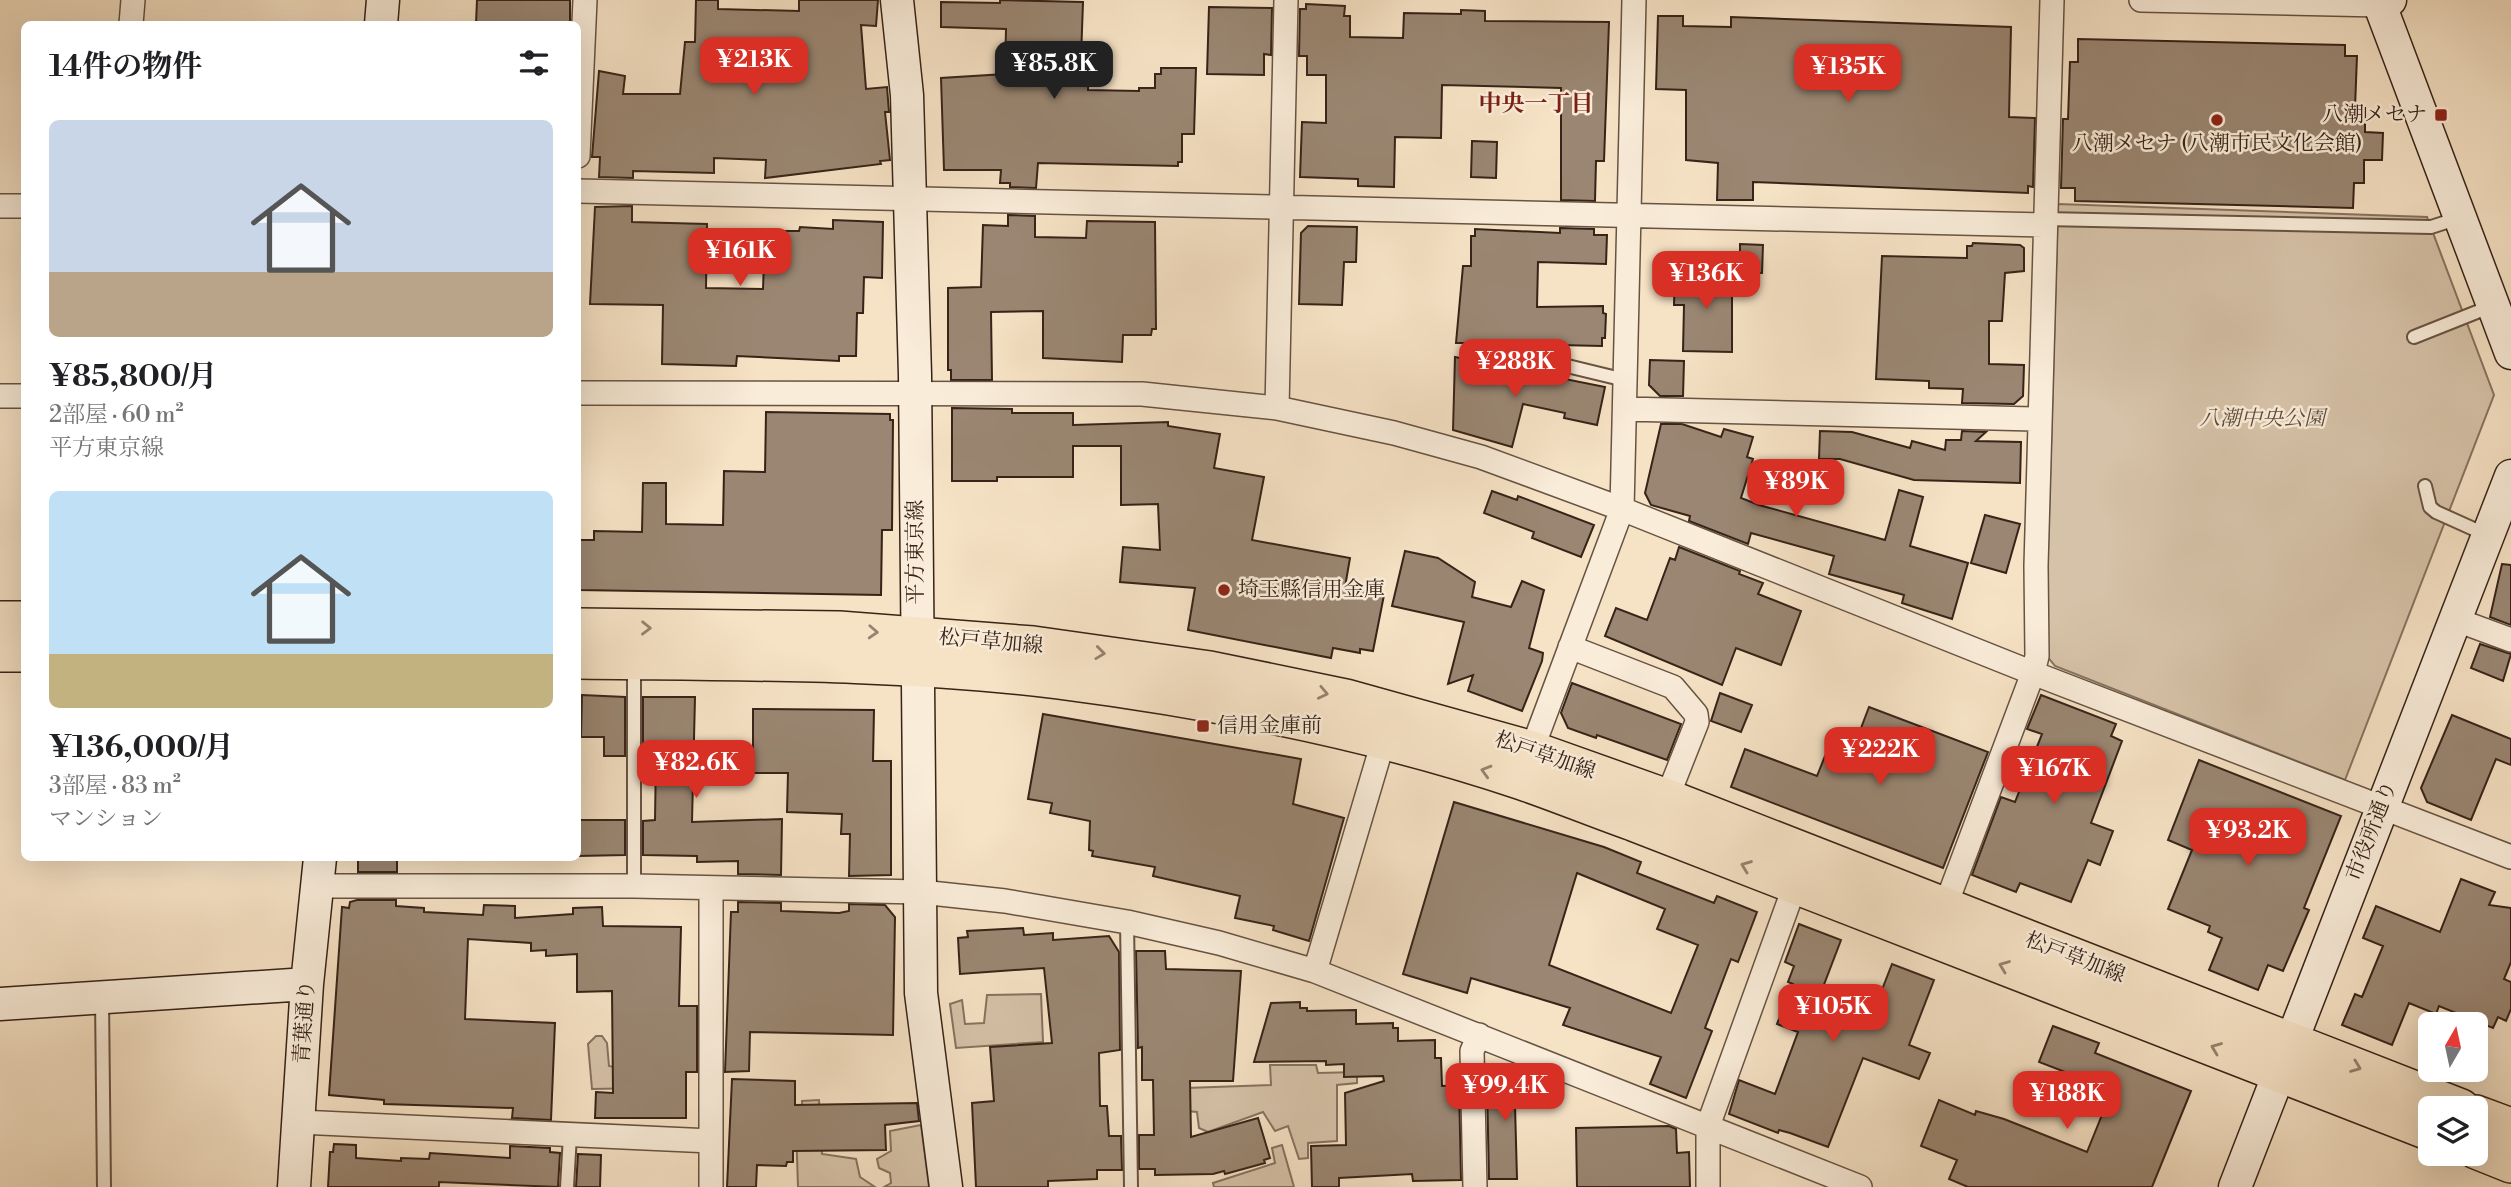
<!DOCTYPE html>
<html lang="ja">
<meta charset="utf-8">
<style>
body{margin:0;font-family:"Libre Bodoni","Noto Serif JP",serif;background:#f6f6f6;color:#202124;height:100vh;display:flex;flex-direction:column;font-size:26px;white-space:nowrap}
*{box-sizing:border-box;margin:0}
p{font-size:23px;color:#757577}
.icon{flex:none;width:38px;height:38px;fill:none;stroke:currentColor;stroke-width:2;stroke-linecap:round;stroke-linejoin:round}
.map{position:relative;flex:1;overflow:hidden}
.drawer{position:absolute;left:21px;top:21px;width:560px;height:840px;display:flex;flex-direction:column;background:#fff;border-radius:10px;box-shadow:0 7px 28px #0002}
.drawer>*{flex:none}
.needle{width:46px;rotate:9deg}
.controls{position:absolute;left:2418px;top:1012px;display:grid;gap:14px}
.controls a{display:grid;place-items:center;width:70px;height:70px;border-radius:10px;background:#fff;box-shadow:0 7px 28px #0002;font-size:35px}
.price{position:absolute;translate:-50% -60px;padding:0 16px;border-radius:14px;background:#d93025;color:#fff;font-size:23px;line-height:46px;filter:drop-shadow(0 2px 4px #0008)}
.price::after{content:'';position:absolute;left:50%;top:42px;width:21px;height:16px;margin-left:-10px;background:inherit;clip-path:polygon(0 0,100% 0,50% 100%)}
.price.on{background:#222;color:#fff}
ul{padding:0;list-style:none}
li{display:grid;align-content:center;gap:14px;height:371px;padding:0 28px}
li span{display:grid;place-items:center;height:217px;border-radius:10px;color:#555}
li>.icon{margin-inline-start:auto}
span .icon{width:126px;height:126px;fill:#fffc;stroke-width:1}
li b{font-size:30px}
h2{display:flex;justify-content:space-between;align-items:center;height:84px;padding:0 28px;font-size:30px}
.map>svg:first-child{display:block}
.green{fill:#d6c2a8;stroke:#867260;stroke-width:2}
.building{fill:#9a8672;stroke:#372318;stroke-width:2;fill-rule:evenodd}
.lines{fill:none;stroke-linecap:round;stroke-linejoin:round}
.lane-casing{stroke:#675343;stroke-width:16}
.street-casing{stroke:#675343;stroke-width:26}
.secondary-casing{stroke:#372318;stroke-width:35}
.primary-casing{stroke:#372318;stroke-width:40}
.lane{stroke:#f9ecd9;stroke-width:12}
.street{stroke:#f9ecd9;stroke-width:23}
.secondary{stroke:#f9ecd9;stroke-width:32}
.primary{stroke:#f6e2c5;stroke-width:37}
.oneway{stroke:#96826e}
.poi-dot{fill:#8f2418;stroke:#f9ecd9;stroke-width:2.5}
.labels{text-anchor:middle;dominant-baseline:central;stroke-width:5;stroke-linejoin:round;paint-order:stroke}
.poi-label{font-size:21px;fill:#372318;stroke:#f9ecd9;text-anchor:start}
.park-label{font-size:21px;font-style:italic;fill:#5f4b3c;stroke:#f9ecd9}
.street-label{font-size:21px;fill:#372318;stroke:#f9ecd9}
.neighbourhood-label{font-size:23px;font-weight:bold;fill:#7a1f14;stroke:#f9ecd9}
</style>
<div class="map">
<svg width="2511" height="1187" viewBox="0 0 2511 1187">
<rect width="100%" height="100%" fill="#f6e2c5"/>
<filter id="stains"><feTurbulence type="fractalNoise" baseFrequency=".00286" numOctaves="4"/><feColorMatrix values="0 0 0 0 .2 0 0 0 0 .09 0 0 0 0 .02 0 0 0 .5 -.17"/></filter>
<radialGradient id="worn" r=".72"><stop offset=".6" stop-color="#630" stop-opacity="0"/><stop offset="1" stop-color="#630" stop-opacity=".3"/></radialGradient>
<path class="green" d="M2058 204 2427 217 2494 395 2345 780 2055 666 2045 654Z
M1041 994 1043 1042 956 1048 950 1004 962 1000 965 1024 984 1023 987 995Z
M596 1036H602L607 1043 609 1066 640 1072 644 1088 592 1089 588 1044Z
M1270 1065H1316L1318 1073 1357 1072V1083L1337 1085V1141L1308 1143V1158L1299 1159 1288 1126 1275 1131 1263 1112 1208 1132 1199 1128 1197 1112 1187 1111 1186 1088 1271 1085Z
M819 1100 822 1154 856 1159 860 1177 875 1187H798L796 1127H803L802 1101Z
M921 1125 929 1187H884L891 1183 890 1173 879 1168 877 1159 891 1151 890 1131Z
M1282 1145 1294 1187H1214L1213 1183 1275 1163 1272 1148Z"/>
<path class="building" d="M477 0H570V22L476 24Z
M696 0H718V9L799 11V0H878L876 26 861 25 866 89 887 87 889 112H885L890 160 880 161 881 164 765 178 766 160 714 158V173L633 171V178L599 177 600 157H592L599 71 625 76 623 94H680L685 42H695Z
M1000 0 1083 2 1081 58H1089L1088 90 1139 91V88H1155V74H1161V68H1196L1194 134H1182V162H1178V166L1038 163 1036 188 1010 187V183H1000L1001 170H944L941 78 1005 74 1006 29 941 27V2L1000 3Z
M1306 4 1345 6 1344 16H1350V37L1403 38 1404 13 1461 14V10L1485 11V21L1609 22 1604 161H1596L1595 201 1561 200V88L1442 85 1441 138 1395 137 1394 187 1358 186V179L1300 177 1302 122 1326 123V75H1307V56H1299L1300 9H1306Z
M1209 7 1272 8 1271 55 1264 54V75L1207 74Z
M1658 16H1683V26L1731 27V17L2011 27 2009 117 2035 118 2033 187 2028 186V193L1753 182V200H1717L1718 163 1686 160V90L1656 89Z
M2078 39 2345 45V56H2357L2355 108H2365V132L2383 133 2382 160H2364V183H2354L2353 208 2075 201V188H2061L2063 119H2068L2070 62H2078Z
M1472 141 1497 142 1496 178 1471 177Z
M632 206V222L707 224 706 288 763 289 765 231H799L800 227 833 229V220L883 222 882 278 864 277 863 313H857L856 356H839V361L737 356 736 366 662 364 663 305 590 304 595 207Z
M1008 215 1035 216V237L1086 238 1087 221 1155 222 1156 329H1152L1151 335H1123L1122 362 1043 358V311L991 312 992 380H951V370H948V288L981 287 983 225 1008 226Z
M1308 226 1357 227 1356 262H1344L1342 305 1299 304 1301 233Z
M1560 228 1594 229V235H1607L1606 264 1538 262 1537 307 1603 306V313L1606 314 1605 338H1602V346L1513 344 1498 340 1490 343H1456L1463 266H1471V236H1475V229L1560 233Z
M1973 243 2020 245 2024 248V271L2005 273 2002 321H1989V364L2024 365 2023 396 2014 404 1962 403 1963 389 1929 388V381L1876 379 1882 256 1967 258V246H1972Z
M1740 244 1763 245 1762 273 1740 272Z
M1675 273 1732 275V352L1683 351 1684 305H1674Z
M1455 357 1605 387 1597 425 1564 418 1565 413 1523 404 1512 447 1453 430Z
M1650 360 1684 361 1683 396H1660L1649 385Z
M952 408 1012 409V413H1073V425L1168 422V426L1220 434 1214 468 1264 477 1252 540 1350 558 1345 587 1384 595 1373 651 1360 649V653L1333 648 1331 658 1188 630 1195 588 1120 582 1123 547 1160 550 1158 504 1121 505V446H1073V477H997V481H952Z
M766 412 890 414V420H893L892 530H882L881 595 578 590V540H594V531L642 532 643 483H666V524L723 525 724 471 765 472Z
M1661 424H1682L1721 437 1724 429 1753 437 1747 457 1753 459 1741 498 1759 505 1885 540 1899 490 1923 497 1910 546 1968 563 1952 619 1902 603 1904 595 1829 574 1834 556 1751 533 1748 544 1689 521 1690 516 1651 505 1645 493Z
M1820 431 1852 432 1910 448 1912 441 1945 450 1946 440H1961L1962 431 1986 432 1976 441 2021 442 2020 483 1914 480 1840 459H1819Z
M1492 491 1517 500 1518 496 1594 525 1581 557 1532 538 1534 532 1484 513Z
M1985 515 2020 524 2006 573 1971 563Z
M1679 547 1740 571 1739 574 1763 583 1758 594 1801 611 1781 665 1736 648 1722 685 1605 636 1616 608 1647 620 1670 558 1675 560Z
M1405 551 1438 558 1475 582 1472 597 1511 607 1522 581 1544 590 1529 648 1543 653 1542 661 1522 711 1468 691 1473 675 1448 684 1464 622 1392 606Z
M2502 564 2511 565V625L2490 617Z
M2480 644 2511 654 2503 681 2471 668Z
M1572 683 1681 724 1667 760 1597 735 1596 738 1568 728 1561 713Z
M1720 693 1752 705 1741 732 1711 721Z
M582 695 625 697V756H604V737H581Z
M2041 695 2116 724 2111 736 2122 741 2091 823 2113 831 2100 865 2088 860 2071 902 2020 883 2016 892 1972 875 2001 797 2015 802 2042 734 2027 729Z
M643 697H695L692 822 782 819 781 875 738 874V861L697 862V856L643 855V821L655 820 656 755H643Z
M1869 707 1988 752 1943 868 1731 787 1745 749 1817 776 1825 756 1847 765Z
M753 709 874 710 873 761H891V875L849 876 850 834H841L842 814 787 812 788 773H753Z
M1043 714 1301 759 1293 804 1344 818 1309 941 1273 930 1274 926 1235 918 1240 896 1153 876 1155 867 1092 856 1093 851 1089 850 1090 821 1050 813 1052 803 1028 799Z
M2452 715 2511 739V765L2496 759 2471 820 2427 802 2421 788Z
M2199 760 2341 816 2304 908 2309 910 2283 971 2268 965 2258 990 2209 970 2222 938 2208 932 2210 926 2168 909 2192 850 2168 840Z
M1454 802 1604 847 1641 862 1637 873 1714 903 1717 896 1757 912 1738 962 1731 959 1705 1028 1712 1031 1686 1098 1650 1084 1661 1057 1563 1025 1570 1008 1471 978 1467 993 1403 974ZM1577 873 1665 909 1657 929 1698 945 1671 1013 1549 965Z
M578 820H625V855L578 856Z
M358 858H397V872H358Z
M2461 879 2495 892 2489 905 2511 908V962L2504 979 2511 982V1009L2506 1021 2498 1017 2493 1028 2439 1006 2436 1014 2409 1003 2392 1045 2342 1025 2355 994 2362 997 2383 946 2363 938 2376 906 2440 932Z
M357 900H396V906L424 908V912L483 915 484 905 515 906V918L573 914V908L602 907 603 926 681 927 679 1006H697V1072H686V1118H595L596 1092 613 1093 612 991 577 992V954L546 956V950L531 951V943L468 939 465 1019 555 1023 551 1120 512 1118 513 1108 384 1104V1100L329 1095 342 907 349 908 350 902Z
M738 902 781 903V911L839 913 849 911V904L885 905 895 917 893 1035 750 1032 749 1071 725 1072 731 912H738Z
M1799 924 1841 940 1817 1003 1869 1023 1892 964 1934 980 1909 1045 1930 1053 1919 1079 1863 1058 1828 1147 1790 1133 1779 1130 1778 1133 1729 1114 1739 1080 1775 1094 1798 1032 1777 1024 1793 984 1788 982 1794 966 1785 962Z
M1023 928 1024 935 1053 933V940L1109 936 1119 952 1120 1050 1099 1053 1100 1106H1107L1109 1136H1121L1122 1170H1097V1179L1048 1181V1187H976L972 1103 994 1101 990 1047 1052 1043 1044 968 960 974 958 938 968 937 967 931Z
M1136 951H1165L1166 969 1241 971 1233 1081H1190L1191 1137 1258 1118 1270 1158 1264 1160 1265 1163 1225 1174 1224 1171 1213 1174 1155 1175V1169H1139V1135H1154L1153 1080H1142V1047L1138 1048Z
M1300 1002V1008H1307V1011L1356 1010V1024L1393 1023V1028H1398V1041L1435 1040V1058H1441L1442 1086 1459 1085 1461 1180 1413 1181 1412 1174 1339 1178V1187H1312L1311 1146 1346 1145 1345 1093 1384 1081 1383 1076 1344 1077V1064L1326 1065V1061L1254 1062 1271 1003Z
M2053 1026 2099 1043 2095 1053 2191 1091 2152 1187H1968L1949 1179 1957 1160 1921 1146 1939 1100 1975 1115 1976 1111 2004 1119 2087 1152 2112 1090 2039 1062Z
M1530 1075 1531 1106H1515L1517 1179H1489L1487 1085H1491V1076Z
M732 1079 795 1081V1105L917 1103 919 1121 885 1125 886 1150 793 1151V1162H787L786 1166 757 1165 756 1187H727Z
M1669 1126 1676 1129 1677 1153 1689 1152 1690 1187H1577L1576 1128Z
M334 1144 356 1145V1158L401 1161V1158L429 1159 430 1153 510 1158V1146L550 1148V1152L560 1153 558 1187 439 1182V1187H328L330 1152H333Z
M578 1154 601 1155 600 1187H576Z"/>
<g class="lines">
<defs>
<path id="lane" d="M2044 219 2431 227 2459 218
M2414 337 2492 306
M1497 349 1625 380
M2425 486 2430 507 2436 512 2487 535
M634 664V886
M1127 922 1131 1187
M102 998 104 1187
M567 1187 570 1135"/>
<path id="street" d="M2141 0 2380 5
M131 24 133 0
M578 156 585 0
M578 191 2044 225
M0 206H24
M578 393 1142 394 1277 408 1394 433 1481 457 1622 509 2033 673 2511 857
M0 396H24
M1277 408 1286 0
M1625 409 2039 419
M2454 619 2511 640
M1570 647 1673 687 1696 714 1697 722 1667 798
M1528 760 1622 509 1634 0
M317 886H634L921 892 1005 901 1127 922 1219 943 1315 971 1860 1187
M711 888V1187
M1945 907 2033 673 2037 656 2036 566 2052 0
M1315 971 1383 742
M299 1122 711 1141
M1475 1187 1472 1051 1479 1035
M1708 1187V1126L1795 885"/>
<path id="secondary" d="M897 0 907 95 915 375 921 993 946 1187
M2390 0 2380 5 2511 353
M381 24 383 0
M0 1004 307 984
M294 1187 307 984 320 858
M2235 1187 2511 476"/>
<path id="primary" d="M0 620H24
M578 627 839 630 1033 645 1210 670 1346 698 1532 750 1667 798 2461 1108
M0 653H24
M578 660C738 662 899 660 1058 680 1214 700 1373 731 1522 781 1560 794 1596 809 1633 822L2431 1132
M2476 1114 2511 1127
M2476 1150 2511 1164"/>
</defs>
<use href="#lane" class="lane-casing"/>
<use href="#street" class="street-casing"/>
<use href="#secondary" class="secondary-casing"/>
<use href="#primary" class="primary-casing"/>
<use href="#lane" class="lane"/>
<use href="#street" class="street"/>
<use href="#secondary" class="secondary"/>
<use href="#primary" class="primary"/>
</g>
<defs><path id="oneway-chevron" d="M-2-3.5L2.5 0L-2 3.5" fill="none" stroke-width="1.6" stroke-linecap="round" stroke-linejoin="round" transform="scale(1.75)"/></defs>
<g class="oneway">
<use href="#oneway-chevron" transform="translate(646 628) rotate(1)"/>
<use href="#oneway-chevron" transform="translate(873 632) rotate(3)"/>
<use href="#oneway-chevron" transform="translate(1100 653) rotate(7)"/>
<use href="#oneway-chevron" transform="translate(1323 693) rotate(12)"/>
<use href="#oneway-chevron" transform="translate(1486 771) rotate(-164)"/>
<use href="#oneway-chevron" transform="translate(1746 866) rotate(-159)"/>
<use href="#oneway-chevron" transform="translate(2004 966) rotate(-159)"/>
<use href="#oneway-chevron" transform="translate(2216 1048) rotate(-159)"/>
<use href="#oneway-chevron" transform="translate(2356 1067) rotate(21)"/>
</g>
<g class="poi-dot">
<rect x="2434" y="108" width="14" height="14" rx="3.5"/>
<circle cx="2217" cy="120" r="7"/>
<circle cx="1224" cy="590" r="7"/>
<rect x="1196" y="719" width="14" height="14" rx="3.5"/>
</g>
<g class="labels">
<g class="poi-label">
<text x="2427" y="115" text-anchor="end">八潮メセナ</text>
<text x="2217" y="144" text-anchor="middle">八潮メセナ (八潮市民文化会館)</text>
<text x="1238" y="590">埼玉縣信用金庫</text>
<text x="1217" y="726">信用金庫前</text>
</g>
<g class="park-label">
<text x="2262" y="419">八潮中央公園</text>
</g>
<g class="street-label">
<text transform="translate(916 552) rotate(-90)">平方東京線</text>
<text transform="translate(991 642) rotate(5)">松戸草加線</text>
<text transform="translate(1545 756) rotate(19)">松戸草加線</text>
<text transform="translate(2372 831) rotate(-69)">市役所通り</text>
<text transform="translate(2075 958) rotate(21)">松戸草加線</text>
<text transform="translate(305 1022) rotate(-86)">青葉通り</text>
</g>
<g class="neighbourhood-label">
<text x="1536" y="104">中央一丁目</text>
</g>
</g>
<rect width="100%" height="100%" filter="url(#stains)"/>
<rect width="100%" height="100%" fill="url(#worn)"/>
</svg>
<div class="controls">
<a><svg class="needle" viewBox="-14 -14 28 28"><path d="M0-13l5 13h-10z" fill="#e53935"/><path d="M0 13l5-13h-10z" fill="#757577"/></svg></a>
<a><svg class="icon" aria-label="layers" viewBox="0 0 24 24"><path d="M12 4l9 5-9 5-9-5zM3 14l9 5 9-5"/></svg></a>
</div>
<b class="price" style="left:754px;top:97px">¥213K</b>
<b class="price on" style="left:1054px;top:101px">¥85.8K</b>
<b class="price" style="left:1848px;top:104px">¥135K</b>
<b class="price" style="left:740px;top:288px">¥161K</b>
<b class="price" style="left:1706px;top:311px">¥136K</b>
<b class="price" style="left:1515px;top:399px">¥288K</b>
<b class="price" style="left:1796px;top:519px">¥89K</b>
<b class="price" style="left:1880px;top:787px">¥222K</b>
<b class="price" style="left:696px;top:800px">¥82.6K</b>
<b class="price" style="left:2054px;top:806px">¥167K</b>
<b class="price" style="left:2248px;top:868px">¥93.2K</b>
<b class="price" style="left:1833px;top:1044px">¥105K</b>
<b class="price" style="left:1505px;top:1123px">¥99.4K</b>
<b class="price" style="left:2067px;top:1131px">¥188K</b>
<section class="drawer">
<h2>14件の物件<svg class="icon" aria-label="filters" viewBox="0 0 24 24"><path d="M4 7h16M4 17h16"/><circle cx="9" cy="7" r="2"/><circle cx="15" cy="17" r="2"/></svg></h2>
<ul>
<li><span style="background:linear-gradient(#c9d6e8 70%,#b9a48a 0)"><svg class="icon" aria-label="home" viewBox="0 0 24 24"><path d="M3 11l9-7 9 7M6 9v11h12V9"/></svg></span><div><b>¥85,800/月</b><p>2部屋 · 60 m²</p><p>平方東京線</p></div></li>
<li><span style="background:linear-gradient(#bfe0f5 75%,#c2b280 0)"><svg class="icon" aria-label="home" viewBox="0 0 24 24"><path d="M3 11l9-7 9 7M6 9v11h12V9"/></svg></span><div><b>¥136,000/月</b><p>3部屋 · 83 m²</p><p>マンション</p></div></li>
</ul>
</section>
</div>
